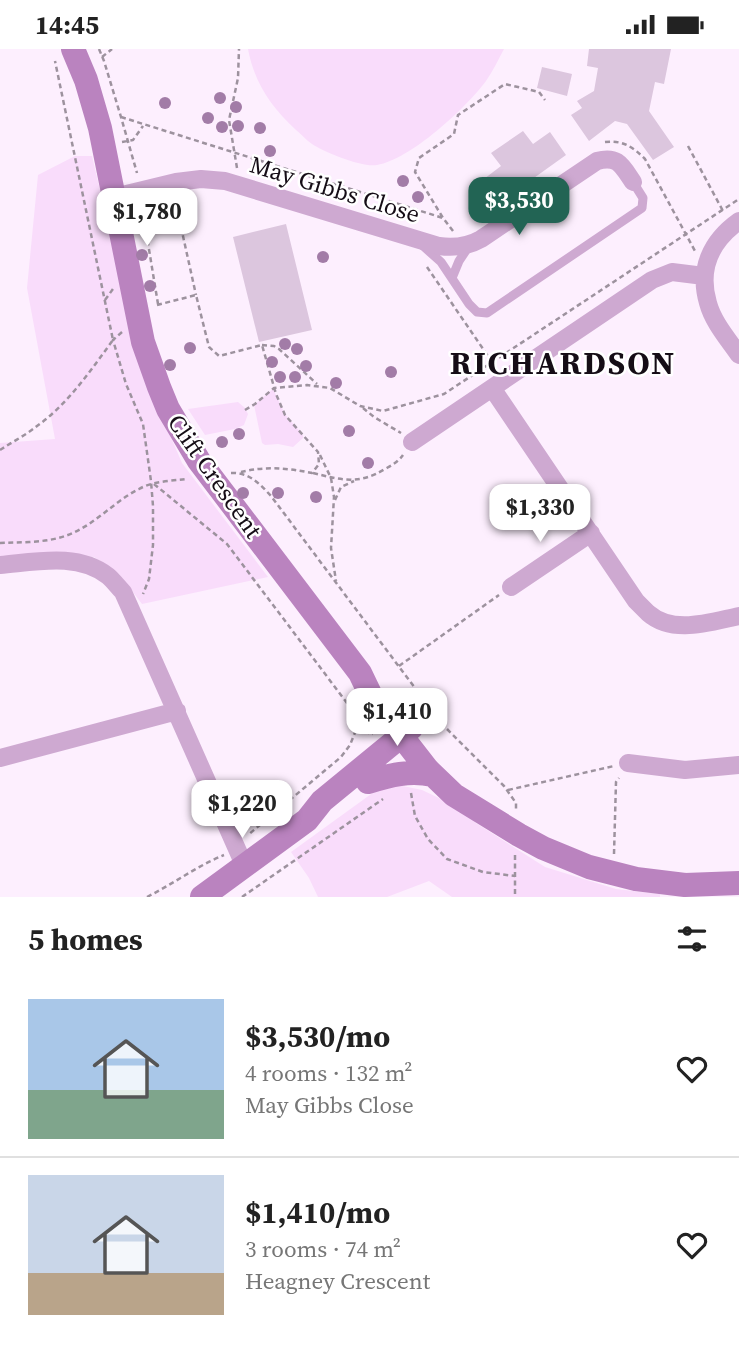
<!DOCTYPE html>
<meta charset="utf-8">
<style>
body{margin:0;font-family:"Source Serif 4",serif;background:#f6f6f6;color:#222;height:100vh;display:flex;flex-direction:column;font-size:26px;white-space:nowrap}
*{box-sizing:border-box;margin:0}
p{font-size:23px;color:#767676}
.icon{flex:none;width:38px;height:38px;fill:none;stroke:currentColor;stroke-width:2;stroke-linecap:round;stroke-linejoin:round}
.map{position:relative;height:848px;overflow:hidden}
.panel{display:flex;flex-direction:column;background:#fff;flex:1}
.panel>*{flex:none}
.price{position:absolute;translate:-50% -60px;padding:0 16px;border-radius:14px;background:#fff;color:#222;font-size:23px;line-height:46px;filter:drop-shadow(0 2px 4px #0008)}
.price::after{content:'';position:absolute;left:50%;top:42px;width:21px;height:16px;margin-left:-10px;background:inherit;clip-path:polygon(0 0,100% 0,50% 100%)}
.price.active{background:#226454;color:#fff}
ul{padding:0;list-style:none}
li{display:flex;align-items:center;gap:21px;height:175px;padding:0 28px}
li+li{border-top:2px solid #e0e0e0}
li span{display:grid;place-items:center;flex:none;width:196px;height:140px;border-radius:0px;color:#555}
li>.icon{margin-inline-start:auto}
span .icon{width:84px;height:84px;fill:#fffc;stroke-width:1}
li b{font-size:30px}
h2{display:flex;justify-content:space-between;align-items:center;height:84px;padding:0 28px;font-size:30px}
.status{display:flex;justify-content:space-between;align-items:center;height:49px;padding:0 35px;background:#fff;direction:ltr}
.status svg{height:19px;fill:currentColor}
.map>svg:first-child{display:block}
.green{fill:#f9dcfb}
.building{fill:#dcc6de}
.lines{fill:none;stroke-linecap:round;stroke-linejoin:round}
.path{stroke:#9d929e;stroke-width:2.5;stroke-dasharray:5 3.5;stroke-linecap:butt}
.lane{stroke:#cea9d1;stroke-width:9}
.street{stroke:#cea9d1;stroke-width:18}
.secondary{stroke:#ba83bf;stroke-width:24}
.tree{fill:#a27ca7}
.labels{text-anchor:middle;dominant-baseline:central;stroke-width:5;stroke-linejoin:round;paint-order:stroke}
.street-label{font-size:24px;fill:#150d16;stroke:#fff}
.district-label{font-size:32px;font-weight:bold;letter-spacing:2px;fill:#150d16;stroke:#fff}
</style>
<div class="status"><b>14:45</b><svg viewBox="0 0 49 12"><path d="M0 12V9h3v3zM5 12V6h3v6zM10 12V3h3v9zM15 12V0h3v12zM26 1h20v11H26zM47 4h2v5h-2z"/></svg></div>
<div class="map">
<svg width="739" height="848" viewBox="0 0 739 848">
<rect width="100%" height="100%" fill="#fdeffe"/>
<path class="green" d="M248 0H504C498 11 493 22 486 32 465 60 411 110 377 116 363 119 324 103 312 95 306 91 301 85 296 81 271 58 254 33 248 0Z
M75 107H92L132 277 160 363 182 414 268 528 142 555 119 525 94 508 53 505 0 508V394L55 390 27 239 38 126Z
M273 340 285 365 303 386V389L293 398 278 395 265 396 262 394 254 356Z
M238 353 245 359 248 365 244 376 235 380 205 386 188 360Z
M385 735 398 736 422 741 462 760 476 774 545 818 616 840 660 845V848H452L429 832 387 848H318L309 829 291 803Z"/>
<path class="building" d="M589 0H671L664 35 655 33 649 62 674 98 653 111 627 75 615 72 589 92 571 66 582 59 577 52 594 42 598 19 587 17Z
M542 18 572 25 567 47 537 39Z
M523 82 533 95 550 83 566 106 492 159 476 136 501 117 491 104Z
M286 175 312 281 259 293 233 188Z"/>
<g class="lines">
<path class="path" d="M99 0 104 12 121 68 137 124
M102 8 112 0
M121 68 443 169
M122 93 133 91 143 77
M605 93C623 91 633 98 645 110L695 202
M688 97 723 162
M237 119 229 71 238 29 239 0
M142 158 158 255
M181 178 196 246
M453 182 443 169 415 123 419 109 454 85 458 66 505 35 539 43 545 51
M427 218 492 313
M105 251 113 240
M157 256 196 246 209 298 219 307 262 296 276 345 285 366 318 403 319 415 312 424C287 419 266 417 241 423
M122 283 113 291 126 335 143 375 151 432 153 457V496L149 530 143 545
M262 296 274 297 279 300 317 335
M363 359 374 368 401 384
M245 361 255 355 274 339 307 336 330 339 360 357 383 362 444 345 739 150
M0 401C12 393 26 386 37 377 68 355 91 321 113 291L55 12
M320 406 331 429 334 448 331 499 336 532
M231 424C249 423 260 435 271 447L442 675 504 737 516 754V761
M313 424C341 431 359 436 385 420 392 416 398 413 403 406
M154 435 227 495 350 658 355 668 356 681 350 696 341 708 248 786
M335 451 341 438 354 432
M0 494C21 493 45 494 65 487 93 478 113 453 139 440 153 432 171 432 186 430
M399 617 499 546
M356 681 373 685
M508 741 614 717
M411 744 415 767 428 790 447 810 483 823 515 827
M614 805 616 733 619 729
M515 806V848
M147 848C173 835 197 817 224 806
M242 848 383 750"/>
<path class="lane" d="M422 196 441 213 469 255 477 263 487 264 642 159 643 149 633 133
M452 229 459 212 469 197"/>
<path class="street" d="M114 148 176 133 201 130 225 132 439 197C454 199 467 198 481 190L597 112C618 106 622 117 633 133
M739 172C711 192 698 220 708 254 713 273 728 290 739 306
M492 339 636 552C640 556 644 560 648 564 673 586 710 573 739 567
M412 393 652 231 672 223 704 227
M0 516C35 513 78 503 108 527 113 531 118 538 123 543L245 818
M511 538 591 484
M0 709 177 662
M628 714 685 721 739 716"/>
<path class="secondary" d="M73 0 86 31 100 79 143 293 159 338 168 360 199 412 360 624 372 649 428 721 454 746 519 786 543 799 589 818 636 830 685 836 739 834
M368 733C390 726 410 721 433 726
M202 848 307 771 322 752 411 679"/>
</g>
<g class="tree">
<circle cx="220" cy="49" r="6"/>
<circle cx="165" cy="54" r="6"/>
<circle cx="236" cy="58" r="6"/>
<circle cx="208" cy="69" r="6"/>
<circle cx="238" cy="77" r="6"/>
<circle cx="222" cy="78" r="6"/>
<circle cx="260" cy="79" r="6"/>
<circle cx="270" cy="102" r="6"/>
<circle cx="403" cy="132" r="6"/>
<circle cx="418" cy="148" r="6"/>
<circle cx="142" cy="206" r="6"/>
<circle cx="323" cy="208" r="6"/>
<circle cx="150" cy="237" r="6"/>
<circle cx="285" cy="295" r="6"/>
<circle cx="190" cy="299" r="6"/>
<circle cx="297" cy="300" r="6"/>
<circle cx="272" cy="313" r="6"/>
<circle cx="170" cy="316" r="6"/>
<circle cx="306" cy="317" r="6"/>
<circle cx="391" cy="323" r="6"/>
<circle cx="280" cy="328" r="6"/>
<circle cx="295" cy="328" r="6"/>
<circle cx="336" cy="334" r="6"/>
<circle cx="349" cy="382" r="6"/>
<circle cx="239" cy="385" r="6"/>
<circle cx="222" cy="393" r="6"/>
<circle cx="368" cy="414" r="6"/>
<circle cx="243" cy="444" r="6"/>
<circle cx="278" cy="444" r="6"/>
<circle cx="316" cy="448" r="6"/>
</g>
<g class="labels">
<g class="street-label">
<text transform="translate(335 140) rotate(17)">May Gibbs Close</text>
<text transform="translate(215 427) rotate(55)">Clift Crescent</text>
</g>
<g class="district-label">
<text x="563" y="314">RICHARDSON</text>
</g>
</g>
</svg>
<b class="price active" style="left:519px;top:188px">$3,530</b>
<b class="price" style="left:147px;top:199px">$1,780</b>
<b class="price" style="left:540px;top:495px">$1,330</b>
<b class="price" style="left:397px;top:699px">$1,410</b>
<b class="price" style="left:242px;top:791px">$1,220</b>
</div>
<section class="panel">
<h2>5 homes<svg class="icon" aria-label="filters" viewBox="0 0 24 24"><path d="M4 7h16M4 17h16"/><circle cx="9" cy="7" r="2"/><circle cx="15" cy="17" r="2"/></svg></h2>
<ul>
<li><span style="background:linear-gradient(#a9c7e8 65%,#7fa58c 0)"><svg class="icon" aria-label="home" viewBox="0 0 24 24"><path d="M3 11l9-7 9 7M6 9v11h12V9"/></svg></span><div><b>$3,530/mo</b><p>4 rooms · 132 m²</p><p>May Gibbs Close</p></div><svg class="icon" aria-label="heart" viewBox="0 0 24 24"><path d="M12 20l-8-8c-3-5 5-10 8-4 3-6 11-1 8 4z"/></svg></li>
<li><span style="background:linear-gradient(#c9d6e8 70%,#b9a48a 0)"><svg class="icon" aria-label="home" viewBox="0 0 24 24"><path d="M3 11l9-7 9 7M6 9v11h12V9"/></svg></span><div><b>$1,410/mo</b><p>3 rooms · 74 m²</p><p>Heagney Crescent</p></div><svg class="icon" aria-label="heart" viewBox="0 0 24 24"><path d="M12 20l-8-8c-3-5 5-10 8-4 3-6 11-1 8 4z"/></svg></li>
</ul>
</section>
